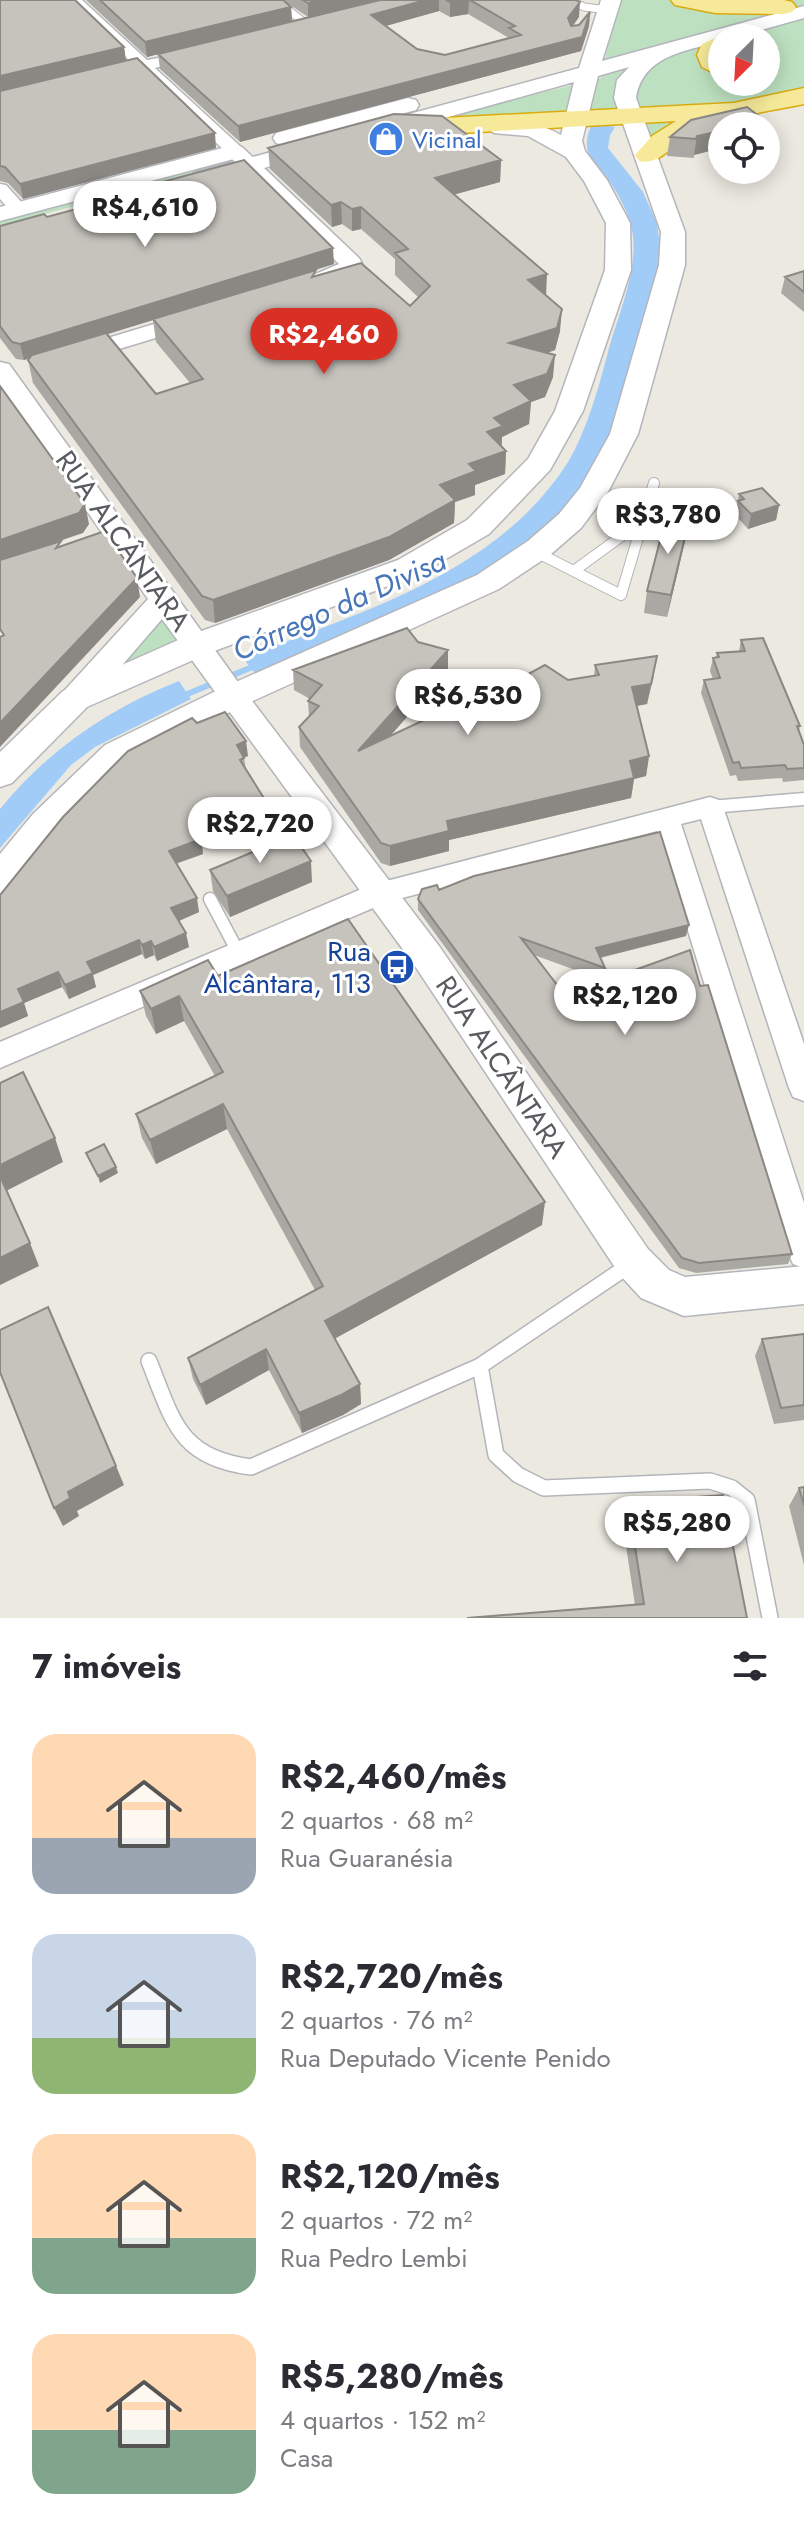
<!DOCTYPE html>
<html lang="pt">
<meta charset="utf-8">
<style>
body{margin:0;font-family:Jost,sans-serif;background:#f2f2f3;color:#2b2b33;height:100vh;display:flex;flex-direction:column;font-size:30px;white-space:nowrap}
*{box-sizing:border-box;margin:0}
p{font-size:26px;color:#7c7c81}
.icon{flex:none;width:44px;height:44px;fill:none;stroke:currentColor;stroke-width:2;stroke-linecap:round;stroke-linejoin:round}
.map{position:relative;height:1618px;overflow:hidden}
.panel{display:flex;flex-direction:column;background:#fff;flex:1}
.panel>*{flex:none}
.needle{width:52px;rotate:204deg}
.buttons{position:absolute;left:708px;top:24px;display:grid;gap:16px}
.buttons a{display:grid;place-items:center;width:72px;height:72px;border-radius:50%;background:#fff;box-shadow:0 4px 20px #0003;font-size:40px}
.price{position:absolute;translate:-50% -68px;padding:0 18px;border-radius:28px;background:#fff;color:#222;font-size:26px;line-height:52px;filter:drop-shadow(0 2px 4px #0008)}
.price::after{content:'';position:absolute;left:50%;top:48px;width:24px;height:18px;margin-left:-12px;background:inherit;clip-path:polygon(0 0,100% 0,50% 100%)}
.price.on{background:#d93025;color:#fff}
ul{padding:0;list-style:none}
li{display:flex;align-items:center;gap:24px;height:200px;padding:0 32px}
li span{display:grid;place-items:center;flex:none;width:224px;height:160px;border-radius:24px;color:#555}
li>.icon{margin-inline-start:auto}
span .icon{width:96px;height:96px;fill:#fffc;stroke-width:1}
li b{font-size:34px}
h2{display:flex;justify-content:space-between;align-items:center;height:96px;padding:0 32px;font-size:34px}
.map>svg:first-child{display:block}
.green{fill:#bde1c0;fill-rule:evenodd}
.water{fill:#a2ccf8}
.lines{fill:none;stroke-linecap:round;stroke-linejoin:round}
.stream{stroke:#a2ccf8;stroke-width:6}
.service-far3-casing{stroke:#b3b5ba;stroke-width:9}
.service-far2-casing{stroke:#b3b5ba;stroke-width:12}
.service-far1-casing{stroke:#b3b5ba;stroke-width:15}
.service-casing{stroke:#b3b5ba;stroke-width:18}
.minor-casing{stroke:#b3b5ba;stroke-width:3}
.tertiary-casing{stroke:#b3b5ba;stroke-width:3}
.secondary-casing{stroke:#b4b6bc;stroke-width:3}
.trunk-casing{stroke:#daab10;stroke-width:3}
.service-far3{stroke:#fff;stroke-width:7}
.service-far2{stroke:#fff;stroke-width:10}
.service-far1{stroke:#fff;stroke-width:12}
.service{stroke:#fff;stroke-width:15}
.minor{fill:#fff;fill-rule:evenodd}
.tertiary{fill:#fff;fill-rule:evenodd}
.secondary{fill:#fff;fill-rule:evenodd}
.trunk{fill:#f6ea9a;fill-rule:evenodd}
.wall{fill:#aaa8a3;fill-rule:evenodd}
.shaded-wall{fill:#8b8884}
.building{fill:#c6c3bd;stroke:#8b8884;stroke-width:2}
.labels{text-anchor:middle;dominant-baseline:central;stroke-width:6;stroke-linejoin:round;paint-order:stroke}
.far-shop-label{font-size:24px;fill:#366cbe;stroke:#fff;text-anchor:start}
.street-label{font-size:28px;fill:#595b60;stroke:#fff}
.transit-label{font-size:28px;fill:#164399;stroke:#fff;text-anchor:end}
.water-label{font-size:30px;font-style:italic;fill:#4876b8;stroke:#fff}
</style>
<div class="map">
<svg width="804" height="1618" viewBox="0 0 804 1618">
<rect width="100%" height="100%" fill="#ebe9e0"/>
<path class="green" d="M618 0H804V92L649 136 640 108 440 118 601 78ZM722 38H766V82H722Z
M214 163 218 167 0 226V221Z
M161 614 182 641 112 673Z"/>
<path class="water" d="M593 123 615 127 610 135 608 148 643 192 657 223 661 253 655 293 617 436 574 506 508 564 257 676 243 658C360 612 497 574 568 462 587 431 600 383 609 348 619 313 637 273 633 236 630 213 616 189 602 171 597 165 590 160 588 152 585 142 588 131 593 123Z
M179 681 191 699 95 747 71 765 0 848V809C47 751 109 708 179 681Z"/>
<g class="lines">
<path class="stream" d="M228 677 255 666
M180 697 214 683"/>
<defs>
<path id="service-far3" d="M275 0 309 26
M570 0 584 7 608 10"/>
<path id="service-far2" d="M534 551 621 595 654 483
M575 570 641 522"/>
<path id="service-far1" d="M710 807 804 799
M210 899 238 952"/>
<path id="service" d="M149 1361C173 1421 179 1458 251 1467L480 1366 631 1264
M480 1366 496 1455 518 1475 544 1488 710 1481 732 1488 747 1500 770 1618"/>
<path id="minor" d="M67 0H82L147 60 197 51V57L155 68 241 147 243 151 241 155H229L141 71 105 77V71L133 64Z
M0 184 6 185 24 205 27 209 24 213H12L0 199Z
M710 797 719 800 723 807 804 1044V1101L793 1097 789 1088 701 819 681 824 804 1203V1268L793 1264 788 1253 657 831 387 902 0 1068V1042L371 885Z"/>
<path id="tertiary" d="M235 145 242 147 359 258 362 263 357 274 322 288H306L303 283 306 278 339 264 228 155 225 151Z
M197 311 205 313 209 318 205 323 73 363 65 361 61 356 65 351Z
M0 362 9 364 243 689 439 946 648 1249 669 1270 685 1277 804 1266V1304L684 1316 641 1298 620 1275 415 966 162 619 86 707 75 710 64 707 60 699 64 691 148 599 0 386Z"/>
<path id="secondary" d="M601 0H621L602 61 804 6V18L733 38H722V41C686 51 643 55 636 98L685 232V265L638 434 608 492 581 528 550 555 499 589 244 705 129 763 59 834 13 890 0 895V854L33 814 105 745 220 689 477 575 528 541 559 514 580 488 610 434 659 265 661 232 614 98 617 80 629 67 598 76 582 141 585 151 607 180 630 223 631 270 583 411 550 470 489 534 420 574 209 653 87 707 12 783 0 787V752L63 691 185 637 398 560 467 520 528 459 555 411 605 270 606 223 584 181 566 157 528 136 494 133 479 123 490 116C517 123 536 121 561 135L574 82 384 135 373 128 376 123 579 68Z
M408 98 416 100 419 105 416 110 284 145 276 143 273 138 276 133Z
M315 140 323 142 326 147 323 152 202 185 194 183 190 178 194 173Z
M226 147 234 149 237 154 234 159 0 221V207Z"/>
<path id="trunk" d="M671 0H784L792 2 796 7 792 12 784 14 715 13 675 5Z
M722 35 731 38H722V77L702 67 697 55 702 44Z
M804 88V104C766 112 726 116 691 134 672 143 661 166 639 161L635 155 652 136 676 121 424 135 387 131 383 125 387 119H424L734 103Z"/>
</defs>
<use href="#service-far3" class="service-far3-casing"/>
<use href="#service-far2" class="service-far2-casing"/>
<use href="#service-far1" class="service-far1-casing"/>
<use href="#service" class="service-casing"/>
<use href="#minor" class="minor-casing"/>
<use href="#tertiary" class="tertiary-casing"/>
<use href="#secondary" class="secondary-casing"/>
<use href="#trunk" class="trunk-casing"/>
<use href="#service-far3" class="service-far3"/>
<use href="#service-far2" class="service-far2"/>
<use href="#service-far1" class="service-far1"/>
<use href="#service" class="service"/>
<use href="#minor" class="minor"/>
<use href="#tertiary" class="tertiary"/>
<use href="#secondary" class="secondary"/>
<use href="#trunk" class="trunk"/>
</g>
<path class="wall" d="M0 0 124 47 126 61 216 148 23 199 8 183 0 181Z
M86 0H378L308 17 284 1 291 7 292 21 380 0H576L579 17 573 26 579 25 590 12 589 26 581 51 240 142 160 69 158 54 147 57ZM439 11 450 17 468 14 509 38 445 55 417 49 386 26Z
M747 107 769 124 766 143V126H722V153L717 149 694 155V158L667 156 670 137 691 120Z
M268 148 501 160 500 182 454 194 546 295 560 331 555 350 547 353 553 377 545 397 531 402 529 424 502 437V446L506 451 505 474 475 485V495L455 502 454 523 389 560 215 623 205 620 33 383 28 360 30 358 24 360 16 359 0 338V226L47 217 133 194 132 190 244 160 334 264 249 290 317 276 410 306 419 298 395 275V259L361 229 352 231 342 224 332 227 270 169ZM153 320 156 342 190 383 156 394 106 334Z
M804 271V312L781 293 785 277Z
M739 494 779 505 776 520 748 529 735 515Z
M685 541 667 617 644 613 647 591Z
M741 640 800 726 799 731 804 745V780L783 782 782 778 738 781 736 775 730 776 701 693 704 680 713 679 710 671 713 658H716L717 653 739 651Z
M418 642 448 650V671L389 736 443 712 444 701 489 695 594 676 595 665 654 676 647 704 637 706 649 756 646 776 634 779 631 798 449 840V851L390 866 381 863 300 747 299 727 309 717 308 701 310 699 294 690 293 670Z
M197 723 248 756 244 758 246 769 267 803 268 818 202 846 203 854 176 864 199 912 179 921 189 947 157 961 154 955 145 959 142 954 93 975 96 987 69 999 62 987 24 1003 28 1016 0 1028Z
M210 870 312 882 230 917 213 891Z
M418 899 686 936 600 958 605 968 603 980 534 955 561 990 700 986 792 1254 788 1264 696 1273 679 1268 418 910Z
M218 976 542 1225 335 1338 360 1384 361 1404 343 1415 302 1433 269 1370 206 1405 193 1379 188 1358 315 1290 227 1129 156 1164 142 1138 136 1114 215 1076 184 1021 156 1034 146 1016 140 991Z
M804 1334V1420L774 1424 755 1356 762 1339Z
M804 1487V1565L789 1506 799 1488Z
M628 1502 747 1618 635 1605 622 1520Z"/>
<path class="shaded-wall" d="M319 0H378L308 17V3Z
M426 0H439V11L371 30V15Z
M464 0H469L468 14 450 17V2Z
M580 2 579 17 567 33 568 18Z
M291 7 292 21 147 57 145 42Z
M590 12 589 26 581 51 240 142 238 126 582 37Z
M124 47 126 61 0 92V76Z
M769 124 766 143V126H762Z
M720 131 717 149 694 155 697 136Z
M215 133 216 148 23 199 20 184Z
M501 160 500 182 435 200V178Z
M341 202 342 224 332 227 331 205Z
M361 207V229L352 231V209Z
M333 248 334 264 24 360 20 344Z
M547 274 546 296 528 280Z
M562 309 560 331 555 350 508 366 509 343Z
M555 355 553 377 545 397 531 402 529 424 502 437 501 449 487 432 494 418 514 385Z
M506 451 505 474 475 485V495L455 502 454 523 389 560 215 623 213 600 440 485 469 464Z
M85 504 89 524 83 533 0 561V540Z
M779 505 776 520 748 529 751 514Z
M689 520 685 541 667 617 671 595Z
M137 578 140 597 0 747V723Z
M448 650V671L359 771 358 751Z
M657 656 647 704 629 707 632 687Z
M246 741 248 756 238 760 237 745Z
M649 756 646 776 634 779 631 798 449 840V851L390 866V846L447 821 630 761Z
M267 803 268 818 202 846 203 854 171 865 169 851 197 833Z
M311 861 312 882 230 917 227 896Z
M197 898 199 912 174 923 171 908Z
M689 925 686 936 594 959 596 948Z
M186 933 189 947 157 961 154 947Z
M139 940 142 954 93 975 96 987 69 999 65 985 87 962Z
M151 941 154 955 145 959 142 945Z
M58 972 62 987 24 1003 28 1016 0 1028V1012L18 989Z
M179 996 184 1021 156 1034 151 1009Z
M223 1104 227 1129 156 1164 150 1140Z
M55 1138 63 1162 6 1191 0 1177V1165Z
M116 1167 118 1173 100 1183 98 1176Z
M545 1202 542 1225 327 1343 325 1321Z
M30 1243 39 1266 0 1285V1258Z
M266 1349 269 1370 206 1405 200 1385Z
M360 1384 361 1404 343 1415 302 1433 299 1413Z
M116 1466 124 1485 77 1511 79 1516 63 1526 54 1508 68 1492Z"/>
<path class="building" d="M0 0H75L124 47 0 76Z
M100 0H283L291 7 145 42Z
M303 0H319L308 3Z
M380 0H426L371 15 417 49 445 55 521 35 509 28 515 26 470 0H576L580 2 568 18 571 26 579 25 590 12 582 37 238 126 158 54Z
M446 0H464L450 2Z
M137 58 215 133 20 184 5 167 0 166V91Z
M747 107 769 124 762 126H722V132L720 131 697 136 696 139 670 137 691 120Z
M394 114 442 116 501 160 435 178 547 274 528 280 562 309 557 328 509 343 555 355 547 374 514 385 531 401 494 418 503 426 487 432 506 451 469 464 476 471 440 485 455 500 389 537 213 600 202 596 28 360 32 355 106 333 156 394 203 379 153 319 316 270 312 277 361 263 410 306 430 286 395 253 408 249 361 207 352 209 341 202 331 205 268 148Z
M244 160 333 248 20 344 12 342 0 326V226L44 214 47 217 140 192 132 190Z
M804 271V292L785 277Z
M0 386 85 504 79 513 0 540Z
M762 488 779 505 751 514 738 501 744 499 739 494Z
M666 517 689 520 671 595 647 591Z
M105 531 137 578 0 723V637L4 635 0 629V560L61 541 56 548Z
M407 628 418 642 448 650 358 751 450 708 444 701 486 685 489 695 545 665 568 680 599 675 595 665 657 656 651 684 632 687 649 756 630 761 634 778 447 821 449 831 390 846 381 843 299 727 319 706 308 701 322 685 293 670Z
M763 638 800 726H797L804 745V768L787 769 785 765 741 768 739 762 733 763 704 680 720 678 713 658 719 657 717 653 745 651 741 640Z
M225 712 246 741 237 745 244 758 240 760 267 803 197 833 201 839 169 851 197 898 171 908 186 933 154 947 151 941 142 945 139 940 87 962 93 973 65 985 58 972 18 989 24 1002 0 1012V895L63 817 128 751 192 718 197 723Z
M660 832 689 925 596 948 605 968 521 938 561 990 610 979 690 950 700 986 708 985 792 1254 699 1263 682 1258 418 899 422 889 437 885 439 890 474 876Z
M293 835 311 861 227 896 210 870Z
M348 919 545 1202 325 1321 360 1384 341 1395 299 1413 266 1349 200 1385 188 1358 323 1286 223 1104 150 1140 136 1114 223 1072 179 996 151 1009 140 991 208 960 218 976Z
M23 1072 55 1138 0 1165V1083Z
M104 1144 116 1167 98 1176 86 1153Z
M0 1176 30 1243 0 1258Z
M48 1307 116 1466 68 1492 70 1498 54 1508 0 1372V1330Z
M804 1334V1405L781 1408 762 1339Z
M804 1487V1505L799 1488Z
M723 1495 747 1618H467L644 1604 628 1502Z"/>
<defs>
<symbol id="shop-disc" viewBox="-11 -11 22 22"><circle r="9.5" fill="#3f7fe0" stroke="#fff"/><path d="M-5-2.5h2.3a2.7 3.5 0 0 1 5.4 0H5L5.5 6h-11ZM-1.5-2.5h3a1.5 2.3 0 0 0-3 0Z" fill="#fff"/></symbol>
<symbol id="bus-disc" viewBox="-11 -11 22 22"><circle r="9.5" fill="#1a4fb4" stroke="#fff"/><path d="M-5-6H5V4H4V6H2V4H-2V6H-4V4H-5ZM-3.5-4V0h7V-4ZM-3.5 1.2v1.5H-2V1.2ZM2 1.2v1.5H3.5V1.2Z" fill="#fff"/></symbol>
</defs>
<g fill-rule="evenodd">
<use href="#shop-disc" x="366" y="119" width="40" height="40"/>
<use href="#bus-disc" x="377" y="947" width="40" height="40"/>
</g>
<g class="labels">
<g class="far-shop-label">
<text x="412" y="139">Vicinal</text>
</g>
<g class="street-label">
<text transform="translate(123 541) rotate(55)">RUA ALCÂNTARA</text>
<text transform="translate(502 1067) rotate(56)">RUA ALCÂNTARA</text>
</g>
<g class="transit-label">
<text x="371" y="951">Rua<tspan x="371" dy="32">Alcântara, 113</tspan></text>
</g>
<g class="water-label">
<text transform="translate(339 605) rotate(-24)">Córrego da Divisa</text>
</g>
</g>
</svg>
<div class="buttons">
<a><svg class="needle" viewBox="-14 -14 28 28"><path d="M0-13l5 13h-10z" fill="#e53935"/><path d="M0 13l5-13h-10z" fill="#7c7c81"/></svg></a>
<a><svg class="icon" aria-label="locate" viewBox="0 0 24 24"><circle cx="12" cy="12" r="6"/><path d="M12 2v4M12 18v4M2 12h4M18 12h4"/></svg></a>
</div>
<b class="price" style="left:145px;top:249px">R$4,610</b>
<b class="price on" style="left:324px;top:376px">R$2,460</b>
<b class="price" style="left:668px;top:556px">R$3,780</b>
<b class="price" style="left:468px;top:737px">R$6,530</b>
<b class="price" style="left:260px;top:865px">R$2,720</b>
<b class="price" style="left:625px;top:1037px">R$2,120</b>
<b class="price" style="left:677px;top:1564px">R$5,280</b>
</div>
<section class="panel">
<h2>7 imóveis<svg class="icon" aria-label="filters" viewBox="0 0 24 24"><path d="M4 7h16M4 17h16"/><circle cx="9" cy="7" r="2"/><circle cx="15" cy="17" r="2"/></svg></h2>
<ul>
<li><span style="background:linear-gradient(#ffd9b3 65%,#9aa5b1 0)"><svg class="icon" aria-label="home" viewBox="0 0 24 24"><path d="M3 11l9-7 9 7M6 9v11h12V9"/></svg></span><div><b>R$2,460/mês</b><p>2 quartos · 68 m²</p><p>Rua Guaranésia</p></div></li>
<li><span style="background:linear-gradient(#c9d6e8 65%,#8fb573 0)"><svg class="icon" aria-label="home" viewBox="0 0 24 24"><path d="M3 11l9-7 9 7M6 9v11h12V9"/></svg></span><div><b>R$2,720/mês</b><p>2 quartos · 76 m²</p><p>Rua Deputado Vicente Penido</p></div></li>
<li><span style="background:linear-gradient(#ffd9b3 65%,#7fa58c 0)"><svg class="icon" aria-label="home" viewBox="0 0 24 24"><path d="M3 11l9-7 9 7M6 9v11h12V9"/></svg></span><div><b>R$2,120/mês</b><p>2 quartos · 72 m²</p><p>Rua Pedro Lembi</p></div></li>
<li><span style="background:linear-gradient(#ffd9b3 60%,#7fa58c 0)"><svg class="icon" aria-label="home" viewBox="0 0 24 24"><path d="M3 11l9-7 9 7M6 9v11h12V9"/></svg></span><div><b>R$5,280/mês</b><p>4 quartos · 152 m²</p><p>Casa</p></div></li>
</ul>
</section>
